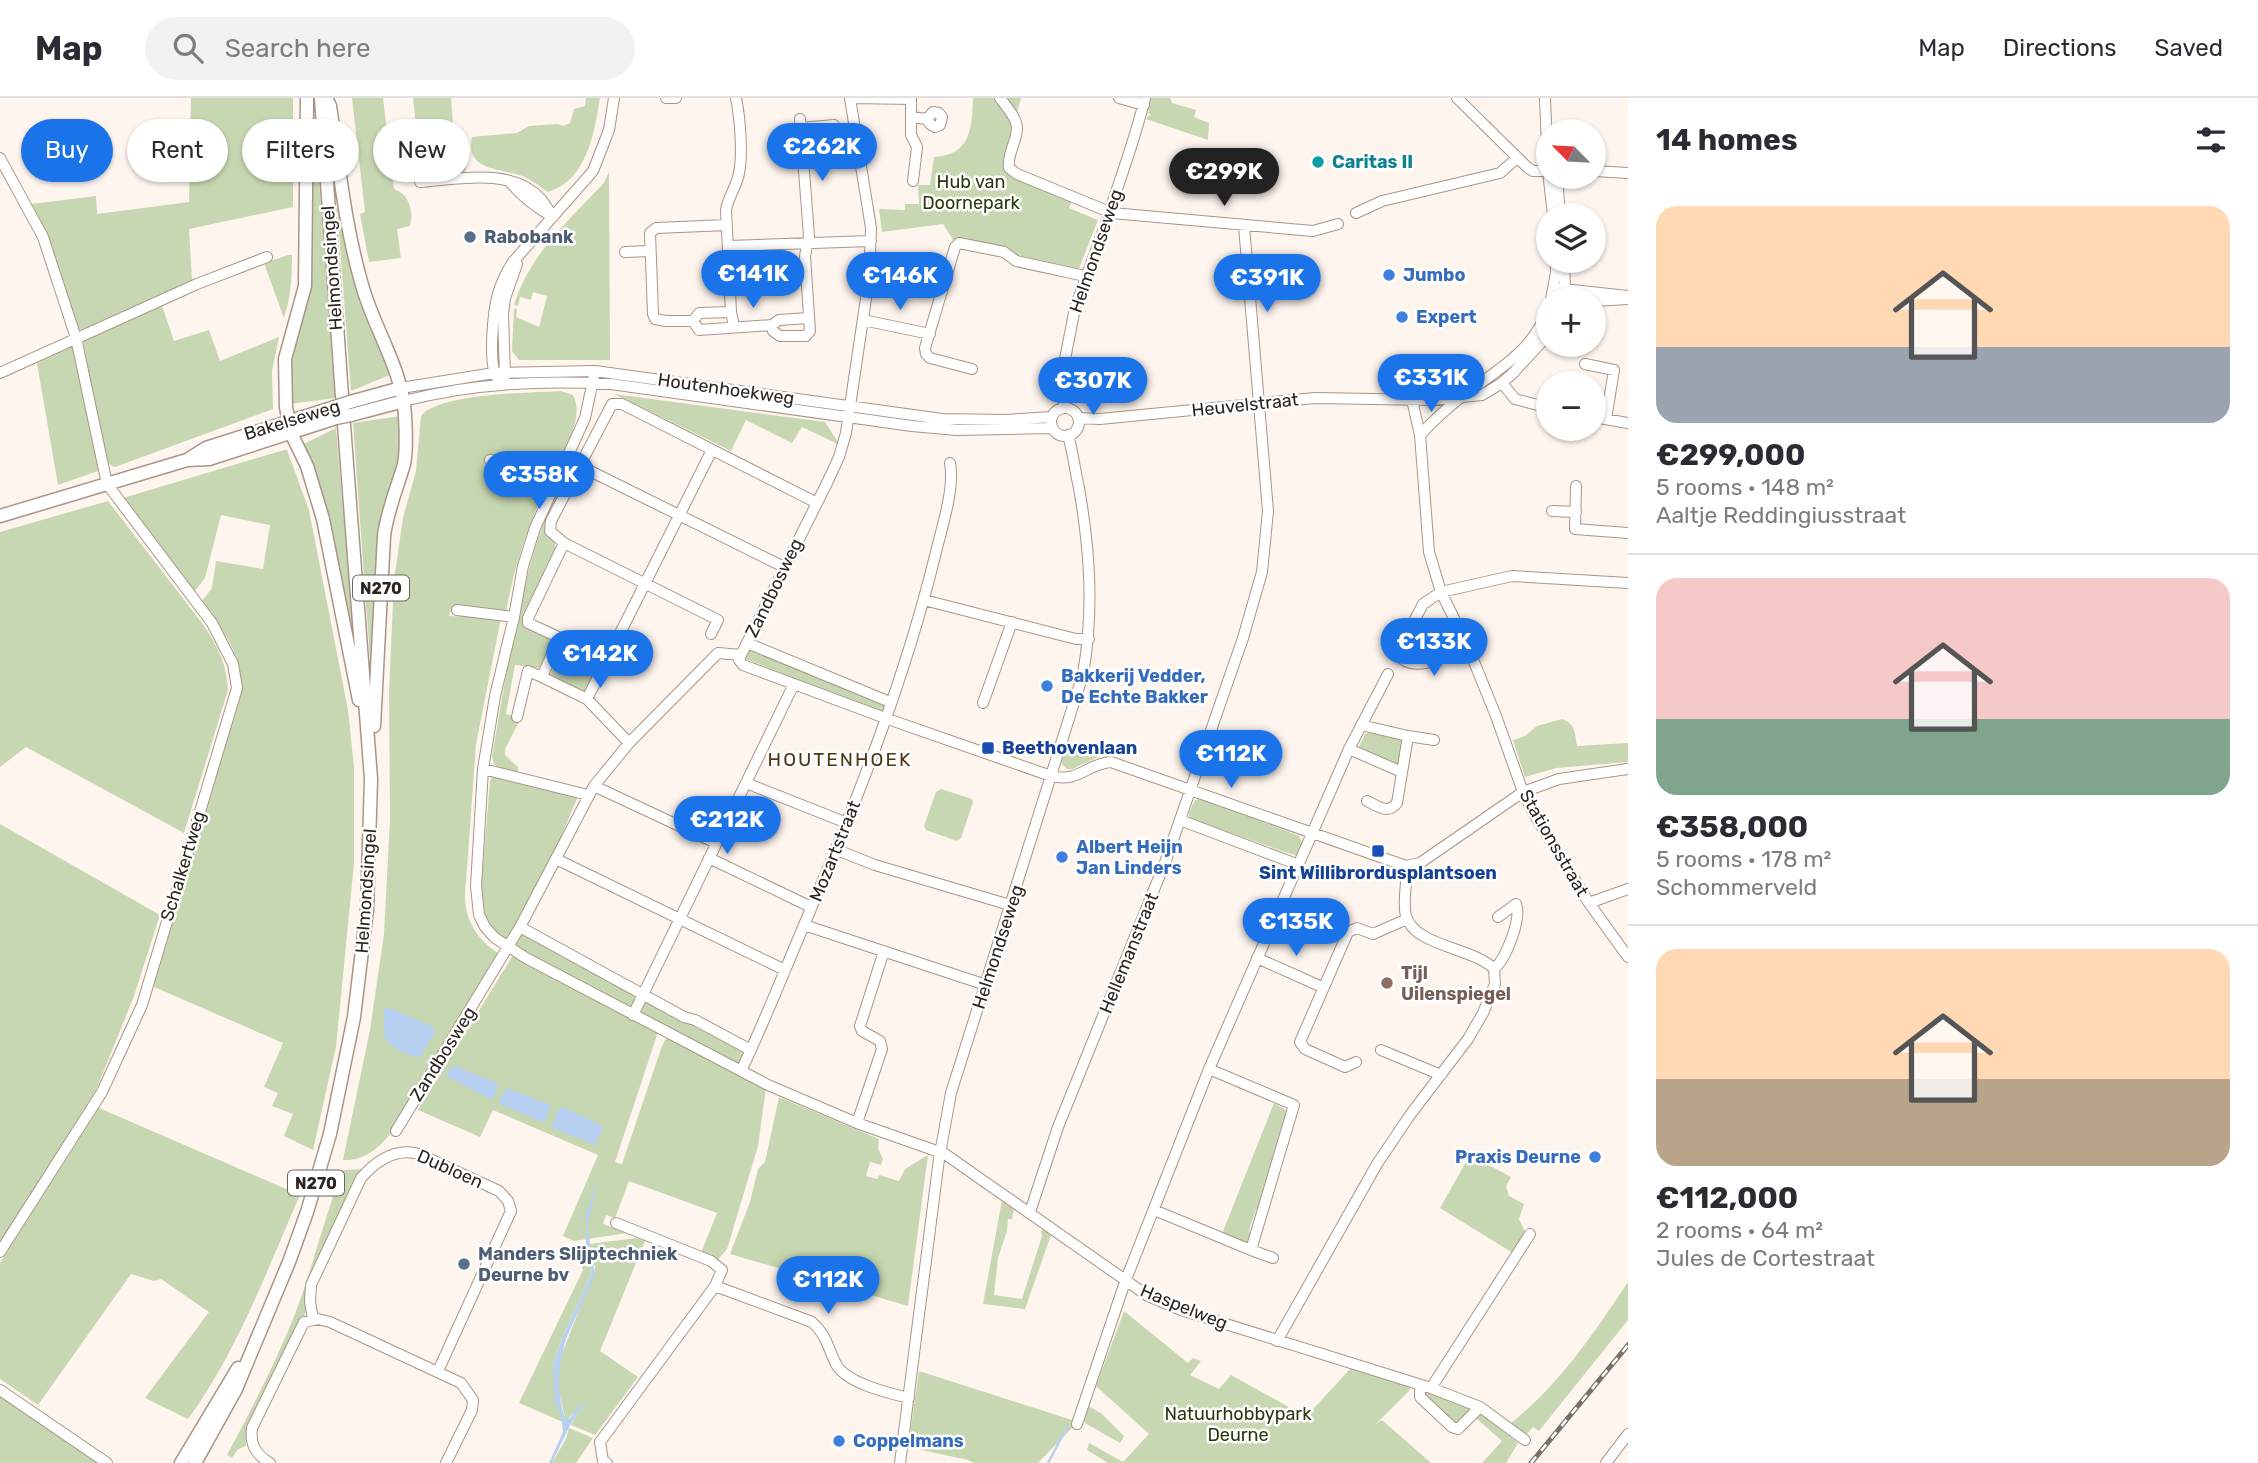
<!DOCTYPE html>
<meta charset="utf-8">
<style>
body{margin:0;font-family:Rubik,sans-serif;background:#f2f2f3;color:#2b2b33;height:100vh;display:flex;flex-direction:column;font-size:26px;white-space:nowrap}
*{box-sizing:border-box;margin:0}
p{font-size:23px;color:#7c7c81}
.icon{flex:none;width:38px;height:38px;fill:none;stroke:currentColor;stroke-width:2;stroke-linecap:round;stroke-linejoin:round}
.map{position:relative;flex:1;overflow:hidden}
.panel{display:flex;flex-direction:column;background:#fff;width:630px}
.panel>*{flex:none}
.top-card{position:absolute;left:21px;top:21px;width:665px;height:63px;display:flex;gap:14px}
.needle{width:46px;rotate:294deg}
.buttons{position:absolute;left:1536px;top:21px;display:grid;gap:14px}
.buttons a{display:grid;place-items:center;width:70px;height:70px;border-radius:50%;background:#fff;box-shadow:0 2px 5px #0004;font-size:35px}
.price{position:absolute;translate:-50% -60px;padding:0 16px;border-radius:24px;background:#1a73e8;color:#fff;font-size:23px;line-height:46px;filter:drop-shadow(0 2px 4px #0008)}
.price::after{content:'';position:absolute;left:50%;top:42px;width:21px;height:16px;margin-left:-10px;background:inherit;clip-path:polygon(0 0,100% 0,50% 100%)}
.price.active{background:#222;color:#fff}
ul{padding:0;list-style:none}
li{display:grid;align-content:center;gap:14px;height:371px;padding:0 28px}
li+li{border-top:2px solid #e1e1e2}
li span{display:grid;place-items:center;height:217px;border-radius:21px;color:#555}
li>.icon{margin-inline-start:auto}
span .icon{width:126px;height:126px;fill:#fffc;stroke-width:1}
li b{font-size:30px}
h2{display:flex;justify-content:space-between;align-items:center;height:84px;padding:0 28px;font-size:30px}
.pill{padding:0 24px;border-radius:32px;background:#fff;box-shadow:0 2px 5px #0004;font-size:24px;line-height:63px}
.pill.active{background:#1a73e8;color:#fff}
header{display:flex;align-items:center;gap:42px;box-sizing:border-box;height:98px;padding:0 35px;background:#fff;border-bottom:2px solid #e1e1e2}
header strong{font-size:33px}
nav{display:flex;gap:38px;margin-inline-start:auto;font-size:24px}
.search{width:490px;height:63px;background:#f2f2f3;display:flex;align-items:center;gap:18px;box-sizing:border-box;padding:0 24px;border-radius:38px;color:#7c7c81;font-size:26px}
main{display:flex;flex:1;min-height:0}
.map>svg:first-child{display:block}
.green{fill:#c7d7b1}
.water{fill:#b8d1f3}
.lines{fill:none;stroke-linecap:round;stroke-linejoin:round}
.stream{stroke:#b8d1f3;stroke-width:2.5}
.minor-casing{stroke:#a99587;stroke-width:12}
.major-casing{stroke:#a99587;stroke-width:15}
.minor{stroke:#fff;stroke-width:10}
.major{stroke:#fff;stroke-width:12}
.rail-casing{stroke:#776f69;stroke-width:5}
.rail{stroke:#fff;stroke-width:2.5;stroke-dasharray:8;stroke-linecap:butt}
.major-bridge-casing{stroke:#a99587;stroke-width:15;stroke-linecap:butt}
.major-bridge{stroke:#fff;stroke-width:12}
.culture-dot{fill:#0f9aa8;stroke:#fff;stroke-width:2.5}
.service-dot{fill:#5c6f8a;stroke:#fff;stroke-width:2.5}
.shop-dot{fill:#3f7fe0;stroke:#fff;stroke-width:2.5}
.transit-dot{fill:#1a4fb4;stroke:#fff;stroke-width:2.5}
.education-dot{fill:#8d6e63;stroke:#fff;stroke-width:2.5}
.labels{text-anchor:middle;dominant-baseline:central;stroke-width:5;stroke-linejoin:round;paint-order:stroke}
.shield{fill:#fff;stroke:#6c6662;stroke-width:2}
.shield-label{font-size:16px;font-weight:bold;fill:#2d251f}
.culture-label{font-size:18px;font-weight:bold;fill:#0d838f;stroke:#fff;text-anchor:start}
.park-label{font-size:18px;fill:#29380c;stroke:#fff}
.service-label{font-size:18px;font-weight:bold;fill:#4e5e75;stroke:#fff;text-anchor:start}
.street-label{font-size:18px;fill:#2d251f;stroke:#fff}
.shop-label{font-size:18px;font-weight:bold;fill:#366cbe;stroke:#fff;text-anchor:start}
.transit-label{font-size:18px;font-weight:bold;fill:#164399;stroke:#fff;text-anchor:start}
.education-label{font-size:18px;font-weight:bold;fill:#785e54;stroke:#fff;text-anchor:start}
.neighbourhood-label{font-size:19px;letter-spacing:2px;fill:#4c3511;stroke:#fff}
</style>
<header>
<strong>Map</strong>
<div class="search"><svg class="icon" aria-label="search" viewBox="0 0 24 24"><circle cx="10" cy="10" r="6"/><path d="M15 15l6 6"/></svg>Search here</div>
<nav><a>Map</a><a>Directions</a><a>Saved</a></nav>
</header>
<main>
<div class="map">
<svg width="1628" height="1365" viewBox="0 0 1628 1365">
<rect width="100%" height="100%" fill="#fef5ef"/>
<path class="green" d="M191 0H293V109L189 131 192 183 82 232 78 230 58 167 32 106 96 98 97 116 189 104Z
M313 0 335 300 290 306 288 270 307 203Z
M352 0H383L394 91C409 96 414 113 410 128L397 131 401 160 369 164 360 116 365 114Z
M413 0H451L453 26 459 39 466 71 463 77 424 80 422 78Z
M586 0H600C594 36 587 82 548 94 539 88 530 80 519 77 497 70 465 72 472 39L517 35 529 28 558 26 563 28 570 25 574 11 585 8Z
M973 0H1021L1017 15 1011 17 1016 30 1004 61V69L1072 103 1069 110 1098 122 1078 173 1017 160 1007 151 964 140 958 141 955 145 943 126 882 134 879 111 905 112V106H919L918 87H930L934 59C971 57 972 30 973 0Z
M1151 0H1170L1172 5 1196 12 1194 19 1209 25 1208 42 1146 21 1151 16 1148 15Z
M334 69 392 276 351 293Z
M609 74 610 262H519L512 253 514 210 517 211 516 219 539 229 547 198 533 194 531 202 520 199 518 208 514 207C529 157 569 122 604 85Z
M288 157H292C292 178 291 199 284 220L265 168V165Z
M162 208 174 243 209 232 220 263 279 239 272 273 273 311 115 369 107 365 83 244Z
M72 249 74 250 99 370 98 373 58 387 37 265Z
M561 293 573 297C584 318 568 343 559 362L492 357 491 365 553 374C531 419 515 464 506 514L452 508 449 518 501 520 476 646 465 798C465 823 478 842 498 855L391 1035C378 1051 364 1063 343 1062L370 932 384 836 390 721 389 594 394 482 403 420 416 373 421 318C439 295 531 295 561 293Z
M614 296 825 324 840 347 802 329 792 345 746 322 731 353Z
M400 318 402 343 373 602 353 325Z
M336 330 355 552 302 347Z
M284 352H287L309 412 348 612 354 669V765L336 949 313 1052 284 1038 293 1016 272 1008 278 995 264 989 283 945 152 888 237 602C239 592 241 583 240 573 237 550 215 521 202 503L212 490 216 463 263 471 270 427 221 417 205 480 195 493 123 400Z
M564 377 569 378 545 427V435L555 445V452L522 521 526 528 551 540 552 546 539 570 515 567 506 616 521 620 505 651V657L518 669V676L494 667 492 658C509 563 521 464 564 377Z
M108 403 205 529C218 549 227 567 228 592L184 735 26 649 0 669V434Z
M565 548 597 564 598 568 584 595 551 576 560 552Z
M751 550 889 605 884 616 746 561Z
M1562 621C1576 626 1575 636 1577 648L1628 645V664L1556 670 1525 679 1513 642 1525 638 1537 628Z
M1369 635 1404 640 1400 667 1359 649 1365 636Z
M1069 643 1103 654 1102 657 1073 671H1067L1061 665Z
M492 678 578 698 557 749 510 840 501 841 487 824 482 809 481 791 490 683Z
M941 691 972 701 973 704 961 740 957 743 926 732 924 728 936 694Z
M1203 700 1299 738 1302 744 1297 758 1190 721 1189 715 1195 702Z
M0 726 160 817 134 898 96 992 0 1145Z
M522 836 635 896 636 901 633 908 627 910 519 852 516 844Z
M513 857 658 934 615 1064 622 1066 662 948 667 939 766 990 758 1048 727 1151 717 1163 701 1155 717 1115 629 1083 615 1120 606 1117 603 1126 627 1135 574 1143 563 1138 598 1057 493 1012 480 1039 418 1012Z
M647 903 743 954 741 965 735 967 641 918 639 911 642 904Z
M779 999 879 1041 878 1051 883 1061 881 1067 870 1064 866 1078 877 1081 879 1077 899 1083 905 1071 928 1057 908 1208 730 1156 750 1104 758 1071 765 1064Z
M1274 1005 1287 1013 1279 1040V1049L1275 1050 1269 1071 1271 1074 1269 1079 1266 1081 1260 1101 1262 1104 1260 1111 1256 1112 1249 1132 1252 1136 1246 1145 1222 1136Z
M99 1010 300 1097C267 1172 237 1254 188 1321L145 1300 209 1214 161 1181 154 1183 131 1176 38 1307 0 1281V1165Z
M1470 1057 1511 1079 1506 1088 1509 1098 1524 1106 1519 1121 1525 1134 1513 1155 1440 1110Z
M363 1071 305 1192 306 1214 302 1223 293 1235 250 1326 246 1338V1348L238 1351 232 1360 227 1357C252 1311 276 1264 295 1216 313 1169 324 1119 343 1072Z
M1002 1102 1014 1110 1012 1121H1008L1007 1133 998 1160 994 1197 1022 1201 1042 1138 1041 1133 1043 1131 1051 1137 1025 1211 983 1206Z
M637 1140 645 1143 600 1253 638 1279 595 1337 571 1327 582 1306 566 1323 558 1291 559 1264 595 1170 589 1146Z
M586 1146 592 1175 561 1243 553 1267 563 1324 519 1305 583 1172 576 1148Z
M1628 1184V1222L1539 1333 1533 1329 1526 1337 1511 1325C1560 1286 1594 1235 1628 1184Z
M1124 1213 1188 1265 1193 1260 1201 1263 1190 1277 1219 1291 1231 1277 1287 1308 1302 1323 1352 1269 1411 1288 1409 1293 1375 1327 1382 1322 1431 1365H1108L1087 1352 1089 1345 1123 1364 1149 1336 1096 1288Z
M919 1273 1075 1323 1074 1328 1038 1365H974L968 1362 908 1349Z
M0 1292 105 1365H0Z
M1424 1292 1471 1309 1468 1319 1458 1325 1453 1324 1424 1299Z
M1090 1309 1102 1316 1124 1338 1120 1345 1085 1325C1083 1318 1084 1313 1090 1309Z
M1481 1315 1518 1345 1506 1365H1482L1502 1343 1476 1320Z
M569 1330 593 1340 576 1365H552L566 1341Z"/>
<path class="water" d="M387 909 433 929 435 934 420 959C413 959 409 957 403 954 379 943 385 934 384 910Z
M453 967 499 986 492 1002 446 978Z
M509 991 551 1007 545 1023 542 1024 500 1006C499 1000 503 993 509 991Z
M563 1009 601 1027 603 1030 595 1047 551 1029 559 1011Z
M600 1074 587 1127 595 1176 566 1241C558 1272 555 1291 566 1322L570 1320 579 1307 583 1306V1308C575 1314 558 1353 552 1365H549L563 1334 561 1318 555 1304 553 1267 561 1243 592 1175 586 1146V1116Z"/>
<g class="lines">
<path class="stream" d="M1048 1365 1067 1329"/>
<defs>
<path id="minor" d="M666 0H676
M852 0 911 1V37L917 49 913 83
M1000 0C1006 8 1017 20 1017 30 1017 44 1007 55 1009 70L1017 76 1112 115 1313 133 1338 126
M1119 0 1144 7
M1457 0 1527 69 1533 73H1549
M1545 0 1548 73 1553 117
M911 19 927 21 930 26 935 29 940 27 942 19 939 15 933 14 927 21
M801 30 834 27
M0 60 43 139 76 240 107 386 212 525 233 566 237 590 142 907 102 994 0 1154
M1594 73 1628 75
M1557 79 1560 117
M420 84C458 81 511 69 541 101 545 106 549 113 553 119
M511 85C522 99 536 109 551 118
M1356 115 1382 103 1500 75 1517 60
M729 148 871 143
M625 154 650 153
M1554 190 1628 198
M1551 201 1556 175V163
M1562 201 1565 190 1564 163
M1594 203 1628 201
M731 214 699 215 693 223 699 232 772 227 779 222 808 220
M863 222 930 236
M693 223H666L655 221 653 216 650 135 656 130 727 127
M772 227 773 233 780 238H806L810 233 805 158 809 138 800 21
M734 228 731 214 726 112C728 99 737 88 739 75 743 55 740 20 736 0
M1585 266 1614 272 1606 321
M972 271 930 260 926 256 925 250 955 149 959 145 1004 154 1016 163 1085 178
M595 273 585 320 535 430 523 468 514 519 495 598 483 671 476 788 479 817 485 829 495 840 526 860 768 987 857 1025 945 1056 1148 1198 1181 1212 1431 1290 1480 1309 1525 1342
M0 275 197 186 267 159
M505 278 503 216 505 200 517 166
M497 280C488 266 493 213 498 196 501 185 506 175 512 165L593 73 609 32 614 0
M1502 285 1515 301 1549 310
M401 290 494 275 595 273 942 321 1005 322 1051 319
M1412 302 1420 337 1429 454 1441 494 1468 549 1496 618 1523 694 1534 716 1589 805 1628 859
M404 303C472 285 541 282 611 286L912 328 957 332 1052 330
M1064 310 1065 261 1075 210 1107 122C1114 110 1111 108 1115 97 1126 65 1137 33 1145 0
M1051 324a14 14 0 1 1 28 0a14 14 0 1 1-28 0Z
M1594 319 1628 325
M1078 320 1100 321 1315 300 1433 302 1482 297 1502 285 1514 274 1549 236
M1420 337C1433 323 1448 309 1464 297 1499 271 1535 252 1549 208
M490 362 563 370
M580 368 784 469
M1576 388 1575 431 1628 435
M1552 413 1576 414
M564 445 718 522 711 536
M924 502 1076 541H1089
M457 512 514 519
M747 545 890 604
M1468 549C1448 557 1414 578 1397 556L1423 506 1441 494 1512 478 1628 485
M741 557 739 562 743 567 885 620 1051 678C1079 685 1086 666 1111 664L1406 768 1420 765 1523 694 1559 681 1628 671
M741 557 827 385 839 359 846 335 868 187 870 158 871 130 850 0
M608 562 528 525V520L564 445 550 433 551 423 612 306H622L817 405
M542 579 587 601 629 645
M587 601 712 352
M983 605 1012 524
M517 619 528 573 542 579 559 540
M1361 627 1408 638 1434 642
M1349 651 1402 674
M483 671 588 697
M746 685 847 725
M594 688 716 745
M1367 703C1378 708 1388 717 1397 705L1408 638
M1180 722 1299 767
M837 752 875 767 1010 807
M709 760 811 809
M556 761 785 872
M1589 805 1628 791
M804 827 986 887
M520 829 684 919 695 922 751 952
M1257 860 1322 889
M1494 871C1506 861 1522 820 1516 806L1498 819
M633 917 794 586
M1381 952 1441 977
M1356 964 1345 969 1305 951 1300 944 1348 834 1357 830 1373 836 1407 821
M741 973C766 921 787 866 810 813 859 698 905 580 935 458 941 432 955 391 950 365
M857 1025 882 951 880 943 862 933 860 928 884 853
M396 1033 520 829 594 688 629 645 718 555 741 557
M1154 1112 1251 1152 1294 1007 1209 971
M1030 1114 1058 1029 1166 762 1243 540 1262 474 1268 413 1244 128
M1251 1152 1273 1160
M715 1188 812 1224C826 1236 828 1250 836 1266 846 1285 888 1295 909 1300
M313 1221 310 1204 311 1187 361 1080C376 1063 395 1049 419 1056L499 1093 508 1103 511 1113 438 1273
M1277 1243 1377 1066 1410 1017 1468 941 1483 915 1495 886 1494 871C1473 849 1415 849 1406 818 1402 803 1408 784 1406 768
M1420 1288V1299L1452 1329 1458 1331 1480 1309
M1431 1290 1530 1136
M0 1292 107 1365
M1077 1326 1125 1184 1209 971 1349 651 1388 576
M270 1365C255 1356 250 1346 252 1330L304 1224 318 1221 330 1224 461 1285 473 1302 472 1312 446 1365
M607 1365 603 1363 600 1344 715 1188 722 1172 711 1163 616 1125
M900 1365 939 1061 951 995 1083 576C1094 513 1090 453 1079 390 1075 373 1073 354 1068 337
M1606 1365 1628 1336"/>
<path id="major" d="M307 0 305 188 285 261 286 309 291 335 307 368 323 421 359 602
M321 0 342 298
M326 0 330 8C339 67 345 129 362 187 374 231 403 272 405 318 406 334 407 351 404 366 397 391 387 413 384 438L374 628
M350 304 401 290
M351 317 404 303
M190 360 206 350 335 309
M0 418 187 362 209 361 336 320
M181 1365 238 1270
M195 1365 236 1291 289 1164 307 1114 330 1036 354 919 367 811 371 681 344 327"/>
</defs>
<use href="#minor" class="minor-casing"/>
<use href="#major" class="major-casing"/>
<use href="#minor" class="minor"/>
<use href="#major" class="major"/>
<defs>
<path id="rail" d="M1531 1365 1628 1247"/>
</defs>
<use href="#rail" class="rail-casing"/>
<use href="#rail" class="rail"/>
<defs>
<path id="major-bridge" d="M335 309 350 304
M336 320 351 317"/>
</defs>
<use href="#major-bridge" class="major-bridge-casing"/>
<use href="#major-bridge" class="major-bridge"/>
</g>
<circle class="culture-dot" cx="1318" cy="64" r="7"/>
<g class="service-dot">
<circle cx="470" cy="139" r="7"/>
<circle cx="464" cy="1166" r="7"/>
</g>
<g class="shop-dot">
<circle cx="1389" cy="177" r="7"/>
<circle cx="1402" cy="219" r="7"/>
<circle cx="1047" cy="588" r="7"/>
<circle cx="1062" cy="759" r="7"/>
<circle cx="1595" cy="1059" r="7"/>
<circle cx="839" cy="1343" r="7"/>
</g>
<g class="transit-dot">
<rect x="981" y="643" width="14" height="14" rx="3.5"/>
<rect x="1371" y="746" width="14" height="14" rx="3.5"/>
</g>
<circle class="education-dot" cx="1387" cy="885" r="7"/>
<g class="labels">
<g class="shield">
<rect x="353" y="477.5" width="56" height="25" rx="5"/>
<rect x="288" y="1072.5" width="56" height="25" rx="5"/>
</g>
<g class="shield-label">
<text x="381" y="490">N270</text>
<text x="316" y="1085">N270</text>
</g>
<g class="culture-label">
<text x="1332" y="64">Caritas II</text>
</g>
<g class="park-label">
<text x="971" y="84">Hub van<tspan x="971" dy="21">Doornepark</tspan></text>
<text x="1238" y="1316">Natuurhobbypark<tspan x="1238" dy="21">Deurne</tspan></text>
</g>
<g class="service-label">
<text x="484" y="139">Rabobank</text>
<text x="478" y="1156">Manders Slijptechniek<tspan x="478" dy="21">Deurne bv</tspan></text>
</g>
<g class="street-label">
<text transform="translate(1096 153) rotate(-71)">Helmondseweg</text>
<text transform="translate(332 170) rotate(-94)">Helmondsingel</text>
<text transform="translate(726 291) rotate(8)">Houtenhoekweg</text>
<text transform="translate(1245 307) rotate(-6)">Heuvelstraat</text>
<text transform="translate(292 322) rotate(-17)">Bakelseweg</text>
<text transform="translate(774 490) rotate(-64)">Zandbosweg</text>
<text transform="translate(1554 745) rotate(60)">Stationsstraat</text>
<text transform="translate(835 753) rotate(-68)">Mozartstraat</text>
<text transform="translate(183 768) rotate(-73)">Schalkertweg</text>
<text transform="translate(366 793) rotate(-86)">Helmondsingel</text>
<text transform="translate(998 849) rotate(-72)">Helmondseweg</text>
<text transform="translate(1129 855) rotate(-68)">Hellemanstraat</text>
<text transform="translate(443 956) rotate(-58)">Zandbosweg</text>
<text transform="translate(450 1071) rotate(24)">Dubloen</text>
<text transform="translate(1184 1209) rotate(22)">Haspelweg</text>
</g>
<g class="shop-label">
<text x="1403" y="177">Jumbo</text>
<text x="1416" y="219">Expert</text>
<text x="1061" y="578">Bakkerij Vedder,<tspan x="1061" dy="21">De Echte Bakker</tspan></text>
<text x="1076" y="749">Albert Heijn<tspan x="1076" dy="21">Jan Linders</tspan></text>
<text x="1581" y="1059" text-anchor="end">Praxis Deurne</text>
<text x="853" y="1343">Coppelmans</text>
</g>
<g class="transit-label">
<text x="1002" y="650">Beethovenlaan</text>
<text x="1378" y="775" text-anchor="middle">Sint Willibrordusplantsoen</text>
</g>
<g class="education-label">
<text x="1401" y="875">Tijl<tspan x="1401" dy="21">Uilenspiegel</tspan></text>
</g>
<g class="neighbourhood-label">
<text x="840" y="661">HOUTENHOEK</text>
</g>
</g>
</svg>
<div class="buttons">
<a><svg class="needle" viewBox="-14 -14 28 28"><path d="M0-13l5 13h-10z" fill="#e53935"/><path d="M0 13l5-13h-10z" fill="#7c7c81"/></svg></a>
<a><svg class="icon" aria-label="layers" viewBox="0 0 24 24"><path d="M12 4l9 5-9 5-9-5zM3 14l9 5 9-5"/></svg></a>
<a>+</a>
<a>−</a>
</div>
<b class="price" style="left:822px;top:85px">€262K</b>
<b class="price active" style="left:1224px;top:110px">€299K</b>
<b class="price" style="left:753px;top:212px">€141K</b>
<b class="price" style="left:900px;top:214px">€146K</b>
<b class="price" style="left:1267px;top:216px">€391K</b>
<b class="price" style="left:1431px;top:316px">€331K</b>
<b class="price" style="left:1093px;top:319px">€307K</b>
<b class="price" style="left:539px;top:413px">€358K</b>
<b class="price" style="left:1434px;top:580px">€133K</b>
<b class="price" style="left:600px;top:592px">€142K</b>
<b class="price" style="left:1231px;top:692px">€112K</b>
<b class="price" style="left:727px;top:758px">€212K</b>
<b class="price" style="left:1296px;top:860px">€135K</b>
<b class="price" style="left:828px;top:1218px">€112K</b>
<div class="top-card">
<a class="pill active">Buy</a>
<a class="pill">Rent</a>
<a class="pill">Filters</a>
<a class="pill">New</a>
</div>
</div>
<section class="panel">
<h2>14 homes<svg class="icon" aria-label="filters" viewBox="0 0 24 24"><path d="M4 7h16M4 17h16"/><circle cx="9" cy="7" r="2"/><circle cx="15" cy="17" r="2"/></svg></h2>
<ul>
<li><span style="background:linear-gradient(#ffd9b3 65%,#9aa5b1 0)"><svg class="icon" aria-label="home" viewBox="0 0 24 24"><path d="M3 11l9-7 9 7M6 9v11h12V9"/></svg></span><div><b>€299,000</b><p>5 rooms · 148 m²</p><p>Aaltje Reddingiusstraat</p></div></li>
<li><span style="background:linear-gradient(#f6c9c9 65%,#7fa58c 0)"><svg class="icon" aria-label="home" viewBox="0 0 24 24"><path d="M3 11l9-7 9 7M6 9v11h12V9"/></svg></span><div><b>€358,000</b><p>5 rooms · 178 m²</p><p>Schommerveld</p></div></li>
<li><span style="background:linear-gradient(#ffd9b3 60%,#b9a48a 0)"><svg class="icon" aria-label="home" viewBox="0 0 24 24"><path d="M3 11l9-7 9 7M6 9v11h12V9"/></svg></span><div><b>€112,000</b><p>2 rooms · 64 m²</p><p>Jules de Cortestraat</p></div></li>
</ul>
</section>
</main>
